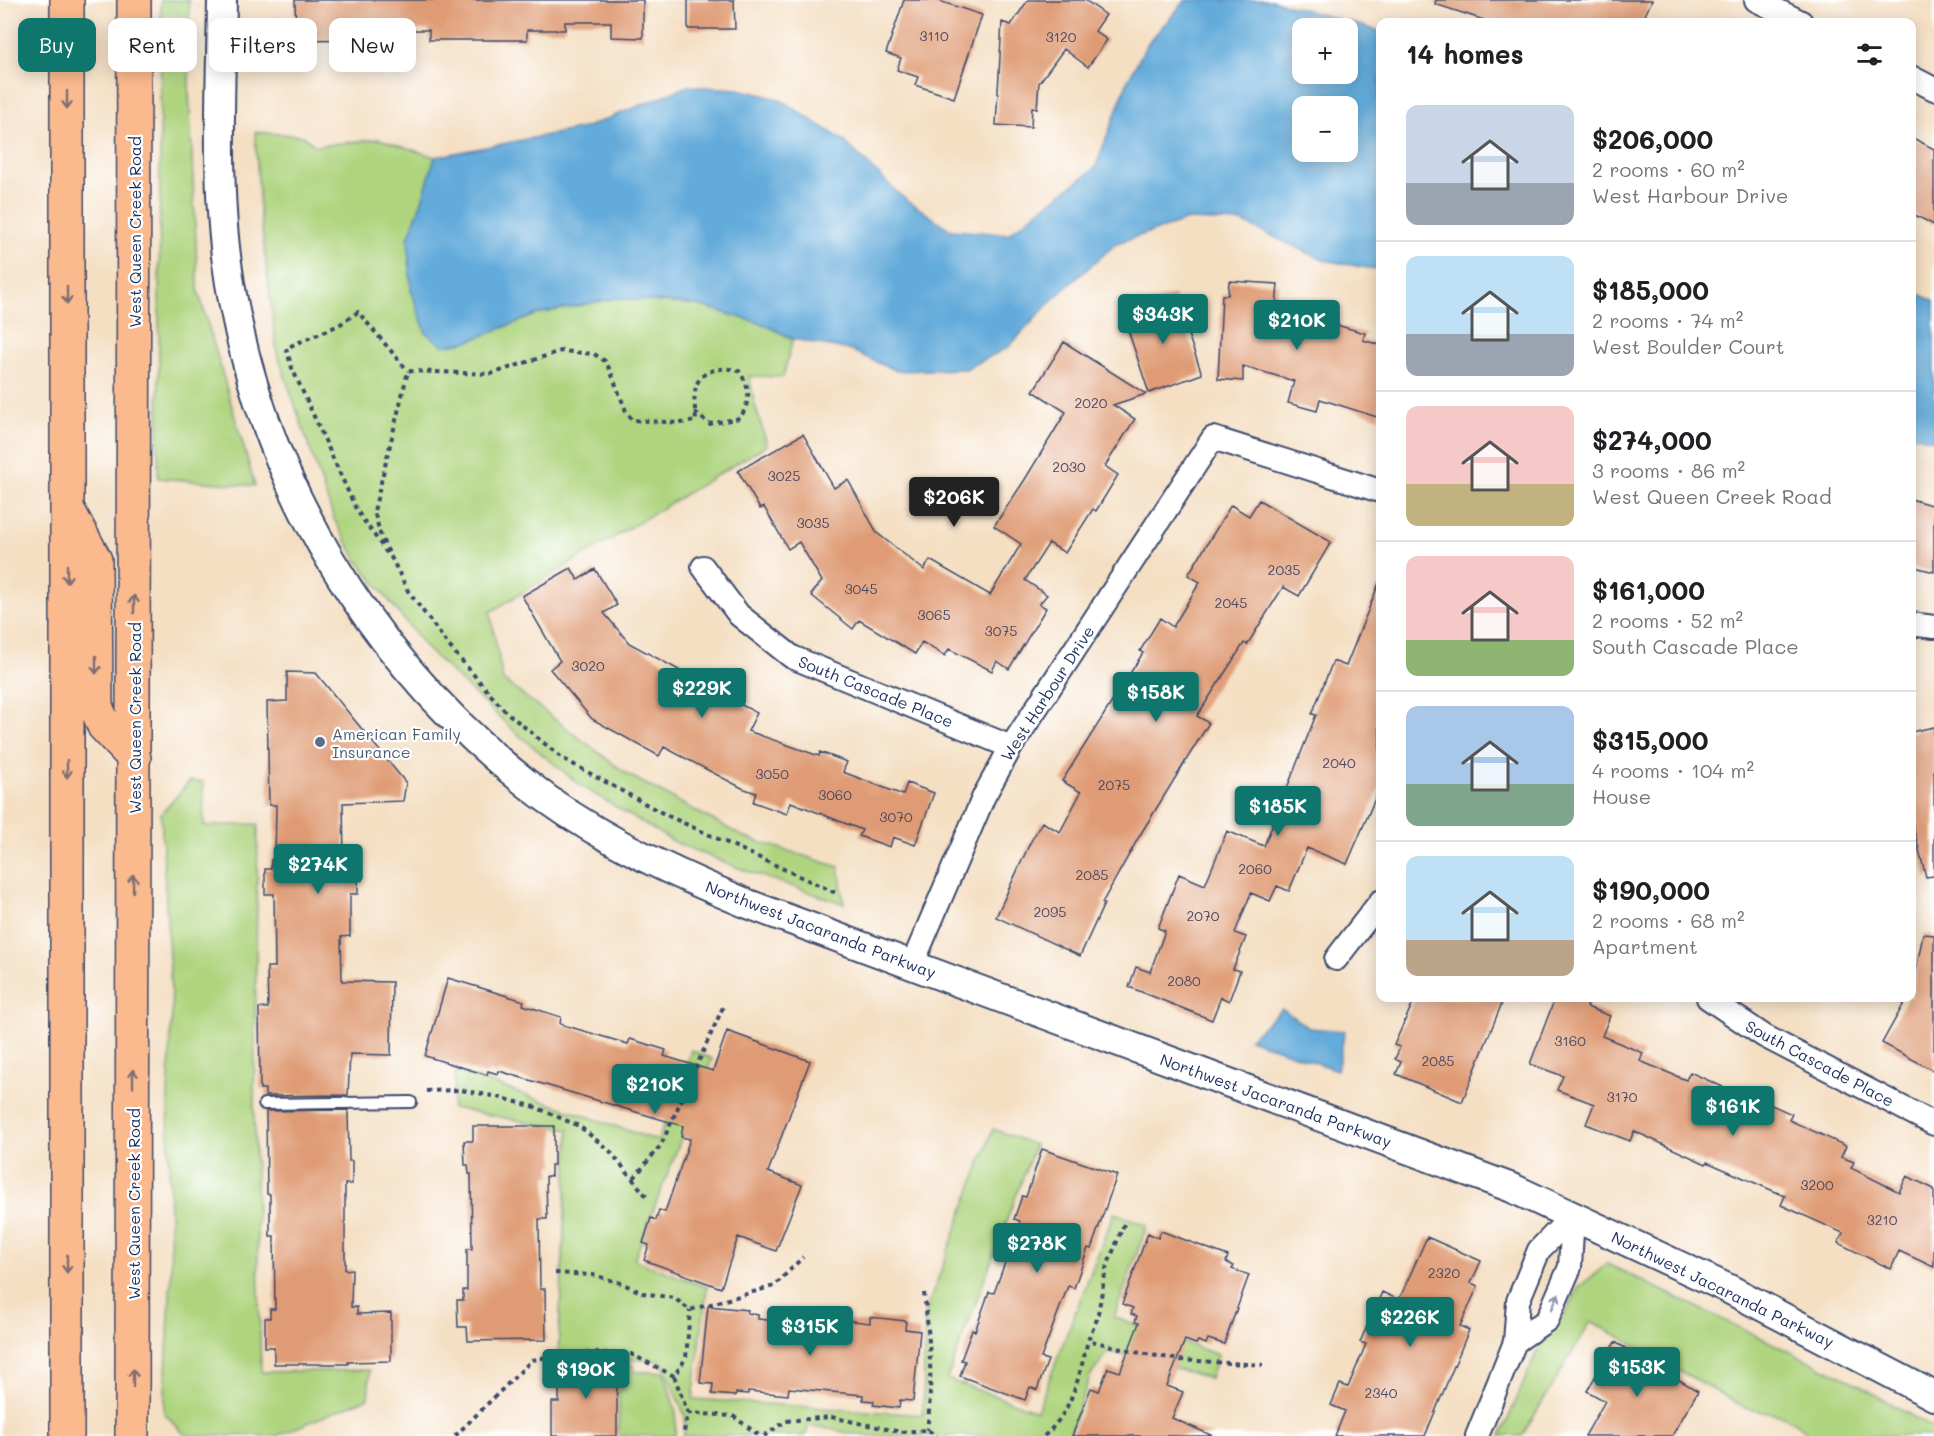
<!DOCTYPE html>
<meta charset="utf-8">
<style>
body{margin:0;font-family:Mali,sans-serif;background:#f6f6f6;color:#202124;height:100vh;display:flex;flex-direction:column;font-size:22px;white-space:nowrap}
*{box-sizing:border-box;margin:0}
p{font-size:20px;color:#757577}
.icon{flex:none;width:33px;height:33px;fill:none;stroke:currentColor;stroke-width:2;stroke-linecap:round;stroke-linejoin:round}
.map{position:relative;flex:1;overflow:hidden}
.sheet{position:absolute;left:1376px;top:18px;width:540px;height:984px;display:flex;flex-direction:column;background:#fff;border-radius:12px;box-shadow:0 3px 15px #0003}
.sheet>*{flex:none}
.guide{position:absolute;left:18px;top:18px;width:570px;height:54px;display:flex;gap:12px}
.fabs{position:absolute;left:1292px;top:18px;display:grid;gap:12px}
.fabs a{display:grid;place-items:center;width:66px;height:66px;border-radius:12px;background:#fff;box-shadow:0 3px 15px #0003;font-size:30px}
.price{position:absolute;translate:-50% -51px;padding:0 14px;border-radius:6px;background:#0f766e;color:#fff;font-size:20px;line-height:39px;filter:drop-shadow(0 2px 3px #0008)}
.price::after{content:'';position:absolute;left:50%;top:36px;width:18px;height:14px;margin-left:-9px;background:inherit;clip-path:polygon(0 0,100% 0,50% 100%)}
.price.on{background:#222;color:#fff}
ul{padding:0;list-style:none}
li{display:flex;align-items:center;gap:18px;height:150px;padding:0 30px}
li+li{border-top:2px solid #e0e0e0}
li span{display:grid;place-items:center;flex:none;width:168px;height:120px;border-radius:12px;color:#555}
li>.icon{margin-inline-start:auto}
span .icon{width:72px;height:72px;fill:#fffc;stroke-width:1}
li b{font-size:26px}
h2{display:flex;justify-content:space-between;align-items:center;height:72px;padding:0 30px;font-size:26px}
.tag{padding:0 21px;border-radius:12px;background:#fff;box-shadow:0 3px 15px #0003;font-size:21px;line-height:54px}
.tag.on{background:#0f766e;color:#fff}
.map>svg:first-child{display:block}
.green{fill:#aed47e;stroke:#64826e;stroke-width:1.5}
.water{fill:#64abda;stroke:#406d9c;stroke-width:1.5;fill-rule:evenodd}
.building{fill:#df9b74}
.lines{fill:none;stroke-linecap:round;stroke-linejoin:round}
.service-casing{stroke:#3c496d;stroke-width:14}
.minor-casing{stroke:#3c496d;stroke-width:26}
.tertiary-casing{stroke:#3c496d;stroke-width:32}
.primary-casing{stroke:#3c496d;stroke-width:36}
.path{stroke:#3c496d;stroke-width:4;stroke-dasharray:4.5 4.5;stroke-linecap:butt}
.service{stroke:#fff;stroke-width:10}
.minor{stroke:#fff;stroke-width:22}
.tertiary{stroke:#fff;stroke-width:28}
.primary{stroke:#fbba8d;stroke-width:33}
.oneway{stroke:#806e73}
.oneway2{stroke:#8d97ae}
.service-dot{fill:#5c6f8a;stroke:#fff;stroke-width:2}
.labels{text-anchor:middle;dominant-baseline:central;stroke-width:4.5;stroke-linejoin:round;paint-order:stroke}
.number-label{font-size:14px;fill:#4c4a64}
.street-label{font-size:16px;fill:#1b2f5e;stroke:#fff}
.service-label{font-size:16px;fill:#4e5e75;stroke:#fff;text-anchor:start}
</style>
<div class="map">
<svg width="1934" height="1436" viewBox="0 0 1934 1436">
<rect width="100%" height="100%" fill="#fff"/>
<filter id="ink" filterUnits="userSpaceOnUse"><feTurbulence type="fractalNoise" baseFrequency=".0167" numOctaves="2"/><feDisplacementMap in="SourceGraphic" scale="12" xChannelSelector="R" yChannelSelector="G"/><feConvolveMatrix kernelMatrix="1 2 1 2 8 2 1 2 1" color-interpolation-filters="sRGB"/></filter>
<filter id="wash" filterUnits="userSpaceOnUse"><feTurbulence type="fractalNoise" baseFrequency=".008" numOctaves="4" result="noise"/><feDisplacementMap in="SourceGraphic" scale="24" xChannelSelector="R" yChannelSelector="G"/><feGaussianBlur stdDeviation="1.35" result="paint"/><feColorMatrix in="noise" values="0 0 0 0 0 0 0 0 0 0 0 0 0 0 0 0 0 1.4 0 .05"/><feComposite in="paint" operator="in"/></filter>
<g filter="url(#wash)">
<rect width="100%" height="100%" fill="#f4dfc3"/>
<path class="green" d="M161 0H189V89L198 290 255 486 158 478Z
M255 132 303 136 316 146 379 139 435 157 423 198 408 238 411 290 426 333 469 341 538 314 616 298 698 305 763 324 793 339 783 377 749 376 755 405 767 445 490 612 503 680 627 774 744 837 839 867 844 904 741 869 674 842 581 786 514 731 428 650 357 560 334 519 277 353 260 213Z
M190 781 203 782 204 826 258 824 254 1107 261 1372 370 1370 368 1398 276 1436H186L164 1413 171 1277 168 1098 172 1009 161 814Z
M691 1050 712 1059 634 1260 707 1287 693 1399 923 1415 925 1314 993 1129 1035 1145 947 1379 1037 1411 1114 1213 1147 1225 1114 1317 1218 1355 1210 1378 1109 1351 1090 1376 1069 1436H863L809 1425 805 1436H684L685 1416 661 1361 558 1356 569 1130 452 1108 456 1071 658 1141Z
M1607 1264 1855 1383 1934 1429V1436H1807L1805 1430 1784 1416 1748 1409 1591 1321 1522 1436H1501L1538 1349 1567 1310 1579 1287Z
M619 1363 632 1364 634 1372H664L676 1413 675 1436H619Z"/>
<path class="water" d="M1186 0H1271L1380 31V270L1323 260 1242 222 1188 220 1117 243 1052 300 1009 347 966 369 896 371 850 350 793 339 763 324 698 305 616 298 538 314 469 341 444 346 426 333 411 290 408 238 423 198 435 157 584 128 688 86 739 89 779 99 843 140 901 196 951 230 1008 234 1095 168 1128 80 1147 44ZM1302 28H1347V74H1302ZM1302 106H1347V152H1302Z
M1911 290 1934 301V440L1911 435Z
M1282 1009 1309 1028 1345 1031 1337 1070 1249 1039Z"/>
<g id="blocks">
<path class="building" d="M295 0H643V38L611 37V22H565V30H527V40H429V30H376V39L296 40Z
M688 0H734L735 29H688Z
M904 0H936L982 15 954 98 915 85 918 77 897 70 901 58 886 53Z
M1028 0H1085L1106 15 1095 31 1107 40 1088 67 1064 49 1039 83 1037 108 1032 107 1031 127 996 125 1002 22 1011 25Z
M1436 0H1652L1642 22H1490L1435 4Z
M1911 137 1934 149V225L1911 213Z
M1229 281 1278 284 1276 308 1365 333 1363 340 1380 345V418L1320 399 1317 411 1288 403 1294 381 1243 366V381L1218 379 1222 295H1228Z
M1174 295 1202 374 1149 393 1125 321 1144 315 1141 306Z
M1064 342 1146 394 1113 405 1135 419 1105 466 1118 475 1096 511 1093 509 1065 553 1049 543 1025 580 1047 595 1039 604 1046 608 1009 669 997 661 992 671 949 649 945 656 922 642 915 654 859 620 853 629 811 595 822 581 799 542 788 549 764 507 760 509 738 471 803 434 834 488 848 480 877 533 924 570 930 560 990 595 1021 544 994 526 1024 481 1066 412 1033 391Z
M1911 499 1934 506V572L1911 566Z
M1259 500 1331 542 1299 596 1283 587 1247 645 1244 643 1197 716 1209 723 1140 835 1102 903 1104 904 1080 956 996 917 1030 843 1042 822 1060 832 1081 792 1062 781 1143 653 1140 651 1160 618 1173 627 1200 582 1188 575 1231 505 1249 516Z
M571 568 578 580 595 569 617 605 604 613 629 643 679 670 675 676 718 700 721 694 757 713 748 731 819 756 820 752 847 762 843 772 903 795 907 783 934 793 915 845 893 837 890 847 859 836 862 830 791 802 787 814 753 802 756 793 742 788 664 747 659 756 592 719 550 669 560 661 522 596Z
M1379 583 1380 787 1347 864 1307 848 1289 891 1277 886 1270 901 1251 893 1235 933 1246 937 1233 969 1240 971 1229 1001 1221 997 1212 1020 1129 987 1136 967 1150 972 1165 931 1158 928 1179 874 1205 885 1227 831 1264 846 1316 715 1312 714 1333 661 1346 666Z
M287 672 316 673 406 783 403 801 343 803 344 857H352V867L358 866V894H350V936L341 937 342 981 392 982 391 1055 350 1054 348 1095 265 1096V1089H260L259 1008H268L267 967H275L274 894H265V869H271V860L275 859 276 805H269L267 702 287 701Z
M1934 727V876L1926 877 1911 819V732Z
M1923 934 1934 935V1071L1882 1043 1907 998H1911Z
M448 978 524 1001 523 1005 561 1017 560 1024 628 1044 630 1039 666 1050 664 1056 713 1071 727 1031 810 1061 768 1172 802 1185 776 1251 738 1237 721 1288 644 1260 649 1245 643 1243 651 1218 656 1220 659 1210 665 1212 690 1139 681 1137 683 1126 499 1071 498 1074 488 1071 487 1075 425 1056Z
M1415 998H1504L1462 1102 1396 1074 1401 1062 1395 1059 1400 1047 1394 1045Z
M1555 998H1591L1587 1007 1610 1016 1602 1036 1643 1053 1640 1061 1686 1080 1690 1072 1749 1099 1751 1096 1792 1114 1789 1120 1846 1146 1841 1157 1854 1162 1851 1168 1899 1192 1907 1176 1934 1189V1267L1899 1251 1891 1269 1838 1243 1843 1233 1781 1205 1785 1196 1707 1162 1706 1164 1634 1131 1630 1141 1586 1124 1594 1104 1557 1090 1563 1076 1530 1064Z
M348 1110 349 1161H352V1184H345V1270L352 1269 351 1307H357V1314L391 1313V1361L348 1362V1364H274V1347H265V1318H270V1309H275L274 1236H270V1194H267L266 1111Z
M473 1126H554V1165H551V1176H546L547 1219H539L540 1289H545L546 1340 468 1341 467 1327H458L457 1300H463V1290H467V1249H472L471 1174H469L468 1165H465L464 1141H473Z
M1042 1149 1117 1175 1091 1249 1088 1248 1074 1288 1068 1286 1041 1358 1048 1360 1037 1390 1030 1387 1025 1400 960 1376 965 1361 961 1360 972 1330 975 1331 989 1292 994 1293 1020 1221 1014 1219 1022 1196 1026 1197Z
M1161 1231 1228 1256 1226 1262 1234 1266 1232 1269 1249 1275 1224 1344 1208 1339 1206 1344 1198 1341 1196 1344 1185 1340 1167 1386 1183 1392 1172 1418 1213 1436H1072L1091 1388 1099 1391 1108 1368 1120 1372 1139 1323 1135 1322 1137 1316 1131 1314 1133 1308 1122 1304 1148 1233 1158 1238Z
M1427 1237 1481 1261 1471 1283 1478 1286 1460 1326 1469 1330 1425 1436H1335L1345 1411 1331 1405 1340 1384 1348 1387 1366 1344 1360 1342 1382 1292 1399 1300Z
M708 1306 748 1310 747 1313 758 1315V1319L826 1326 827 1318 870 1323V1317L906 1321 905 1329 920 1331 913 1401 900 1400 899 1408 873 1405 874 1401 863 1400V1395L789 1388 788 1395 748 1391V1394L736 1393 735 1396 712 1394 713 1384 700 1383Z
M1615 1342 1698 1391 1672 1436H1585L1605 1401 1587 1391Z
M559 1362H617V1436H552V1402H559Z"/>
</g>
</g>
<g filter="url(#ink)">
<use href="#blocks" fill-opacity="0" stroke="#3c496d" stroke-width="1.5"/>
<g class="lines">
<defs>
<path id="service" d="M264 1104 411 1102"/>
<path id="minor" d="M1756 0 1801 22
M1911 77 1934 89
M703 567 739 615 792 657 1011 747
M1911 624 1934 627
M1336 959 1380 902
M912 965 984 796 1011 747 1213 438 1380 491
M1708 998 1764 1036 1934 1124
M1515 1342 1547 1320 1570 1267 1573 1215
M1477 1436 1515 1342 1518 1301 1539 1250 1573 1215"/>
<path id="tertiary" d="M222 0C221 83 216 174 226 256 254 474 370 668 547 799 608 843 679 875 748 904L1512 1188 1727 1288 1934 1396"/>
<path id="primary" d="M67 0V1436
M68 510 95 560 96 706 104 726 134 758
M132 1436 134 0"/>
</defs>
<use href="#service" class="service-casing"/>
<use href="#minor" class="minor-casing"/>
<use href="#tertiary" class="tertiary-casing"/>
<use href="#primary" class="primary-casing"/>
<path class="path" d="M695 412 709 424 740 418C751 400 751 389 739 371 729 368 722 368 711 371 689 379 695 403 696 421L681 423 632 420 626 411 610 370 605 361 594 354 561 351 491 374 408 371 374 511 381 537 408 591 449 646 505 711 562 758 664 814 836 893
M387 553 357 511 292 368 286 348 339 325 358 312 408 371
M426 1091 461 1090 498 1097 535 1107 579 1126 610 1151 648 1198
M634 1178 661 1145 724 1005
M1124 1224 1106 1269 1097 1319 1088 1340 1135 1352 1180 1360 1263 1365
M555 1273 593 1275 621 1283 643 1293 674 1298 690 1310 774 1286 803 1257
M924 1293C930 1340 933 1383 927 1430
M674 1376 688 1413 683 1436
M688 1413 733 1416 760 1436
M455 1436 532 1360 568 1353H616L631 1354 674 1376 686 1358 690 1310
M764 1436 786 1421 831 1417 901 1432 927 1430 937 1436
M1044 1436C1073 1411 1079 1376 1088 1340"/>
<use href="#service" class="service"/>
<use href="#minor" class="minor"/>
<use href="#tertiary" class="tertiary"/>
<use href="#primary" class="primary"/>
</g>
<defs><path id="oneway-shaft" d="M-6 0H5M1.5-3L5.5 0L1.5 3" fill="none" stroke-width="1.6" stroke-linecap="round" stroke-linejoin="round" transform="scale(1.5)"/></defs>
<g class="oneway">
<use href="#oneway-shaft" transform="translate(67 100) rotate(90)"/>
<use href="#oneway-shaft" transform="translate(67 295) rotate(90)"/>
<use href="#oneway-shaft" transform="translate(67 574) rotate(90)"/>
<use href="#oneway-shaft" transform="translate(134 604) rotate(-90)"/>
<use href="#oneway-shaft" transform="translate(96 665) rotate(90)"/>
<use href="#oneway-shaft" transform="translate(67 769) rotate(90)"/>
<use href="#oneway-shaft" transform="translate(133 883) rotate(-90)"/>
<use href="#oneway-shaft" transform="translate(133 1078) rotate(-90)"/>
<use href="#oneway-shaft" transform="translate(67 1264) rotate(90)"/>
<use href="#oneway-shaft" transform="translate(133 1378) rotate(-90)"/>
</g>
<use class="oneway2" href="#oneway-shaft" transform="translate(1555 1302) rotate(-67)"/>
</g>
<circle class="service-dot" cx="320" cy="742" r="6"/>
<g class="labels">
<g class="number-label">
<text x="934" y="35">3110</text>
<text x="1061" y="36">3120</text>
<text x="1091" y="402">2020</text>
<text x="1069" y="466">2030</text>
<text x="784" y="475">3025</text>
<text x="813" y="522">3035</text>
<text x="1284" y="569">2035</text>
<text x="861" y="588">3045</text>
<text x="1231" y="602">2045</text>
<text x="934" y="614">3065</text>
<text x="1001" y="630">3075</text>
<text x="588" y="665">3020</text>
<text x="1339" y="762">2040</text>
<text x="772" y="773">3050</text>
<text x="1114" y="784">2075</text>
<text x="835" y="794">3060</text>
<text x="896" y="816">3070</text>
<text x="1255" y="868">2060</text>
<text x="1092" y="874">2085</text>
<text x="1050" y="911">2095</text>
<text x="1203" y="915">2070</text>
<text x="1184" y="980">2080</text>
<text x="1570" y="1040">3160</text>
<text x="1438" y="1060">2085</text>
<text x="1622" y="1096">3170</text>
<text x="1817" y="1184">3200</text>
<text x="1882" y="1219">3210</text>
<text x="1444" y="1272">2320</text>
<text x="1381" y="1392">2340</text>
</g>
<g class="street-label">
<text transform="translate(134 232) rotate(-90)">West Queen Creek Road</text>
<text transform="translate(876 691) rotate(22)">South Cascade Place</text>
<text transform="translate(1047 693) rotate(-57)">West Harbour Drive</text>
<text transform="translate(134 718) rotate(-90)">West Queen Creek Road</text>
<text transform="translate(821 929) rotate(21)">Northwest Jacaranda Parkway</text>
<text transform="translate(1820 1063) rotate(28)">South Cascade Place</text>
<text transform="translate(1276 1100) rotate(20)">Northwest Jacaranda Parkway</text>
<text transform="translate(133 1204) rotate(-90)">West Queen Creek Road</text>
<text transform="translate(1723 1289) rotate(26)">Northwest Jacaranda Parkway</text>
</g>
<g class="service-label">
<text x="332" y="733">American Family<tspan x="332" dy="18">Insurance</tspan></text>
</g>
</g>
</svg>
<div class="fabs">
<a>+</a>
<a>−</a>
</div>
<b class="price" style="left:1163px;top:345px">$343K</b>
<b class="price" style="left:1297px;top:351px">$210K</b>
<b class="price on" style="left:954px;top:528px">$206K</b>
<b class="price" style="left:702px;top:719px">$229K</b>
<b class="price" style="left:1156px;top:723px">$158K</b>
<b class="price" style="left:1278px;top:837px">$185K</b>
<b class="price" style="left:318px;top:895px">$274K</b>
<b class="price" style="left:655px;top:1115px">$210K</b>
<b class="price" style="left:1733px;top:1137px">$161K</b>
<b class="price" style="left:1037px;top:1274px">$278K</b>
<b class="price" style="left:1410px;top:1348px">$226K</b>
<b class="price" style="left:810px;top:1357px">$315K</b>
<b class="price" style="left:1637px;top:1398px">$153K</b>
<b class="price" style="left:586px;top:1400px">$190K</b>
<div class="guide">
<a class="tag on">Buy</a>
<a class="tag">Rent</a>
<a class="tag">Filters</a>
<a class="tag">New</a>
</div>
<section class="sheet">
<h2>14 homes<svg class="icon" aria-label="filters" viewBox="0 0 24 24"><path d="M4 7h16M4 17h16"/><circle cx="9" cy="7" r="2"/><circle cx="15" cy="17" r="2"/></svg></h2>
<ul>
<li><span style="background:linear-gradient(#c9d6e8 65%,#9aa5b1 0)"><svg class="icon" aria-label="home" viewBox="0 0 24 24"><path d="M3 11l9-7 9 7M6 9v11h12V9"/></svg></span><div><b>$206,000</b><p>2 rooms · 60 m²</p><p>West Harbour Drive</p></div></li>
<li><span style="background:linear-gradient(#bfe0f5 65%,#9aa5b1 0)"><svg class="icon" aria-label="home" viewBox="0 0 24 24"><path d="M3 11l9-7 9 7M6 9v11h12V9"/></svg></span><div><b>$185,000</b><p>2 rooms · 74 m²</p><p>West Boulder Court</p></div></li>
<li><span style="background:linear-gradient(#f6c9c9 65%,#c2b280 0)"><svg class="icon" aria-label="home" viewBox="0 0 24 24"><path d="M3 11l9-7 9 7M6 9v11h12V9"/></svg></span><div><b>$274,000</b><p>3 rooms · 86 m²</p><p>West Queen Creek Road</p></div></li>
<li><span style="background:linear-gradient(#f6c9c9 70%,#8fb573 0)"><svg class="icon" aria-label="home" viewBox="0 0 24 24"><path d="M3 11l9-7 9 7M6 9v11h12V9"/></svg></span><div><b>$161,000</b><p>2 rooms · 52 m²</p><p>South Cascade Place</p></div></li>
<li><span style="background:linear-gradient(#a9c7e8 65%,#7fa58c 0)"><svg class="icon" aria-label="home" viewBox="0 0 24 24"><path d="M3 11l9-7 9 7M6 9v11h12V9"/></svg></span><div><b>$315,000</b><p>4 rooms · 104 m²</p><p>House</p></div></li>
<li><span style="background:linear-gradient(#bfe0f5 70%,#b9a48a 0)"><svg class="icon" aria-label="home" viewBox="0 0 24 24"><path d="M3 11l9-7 9 7M6 9v11h12V9"/></svg></span><div><b>$190,000</b><p>2 rooms · 68 m²</p><p>Apartment</p></div></li>
</ul>
</section>
</div>
